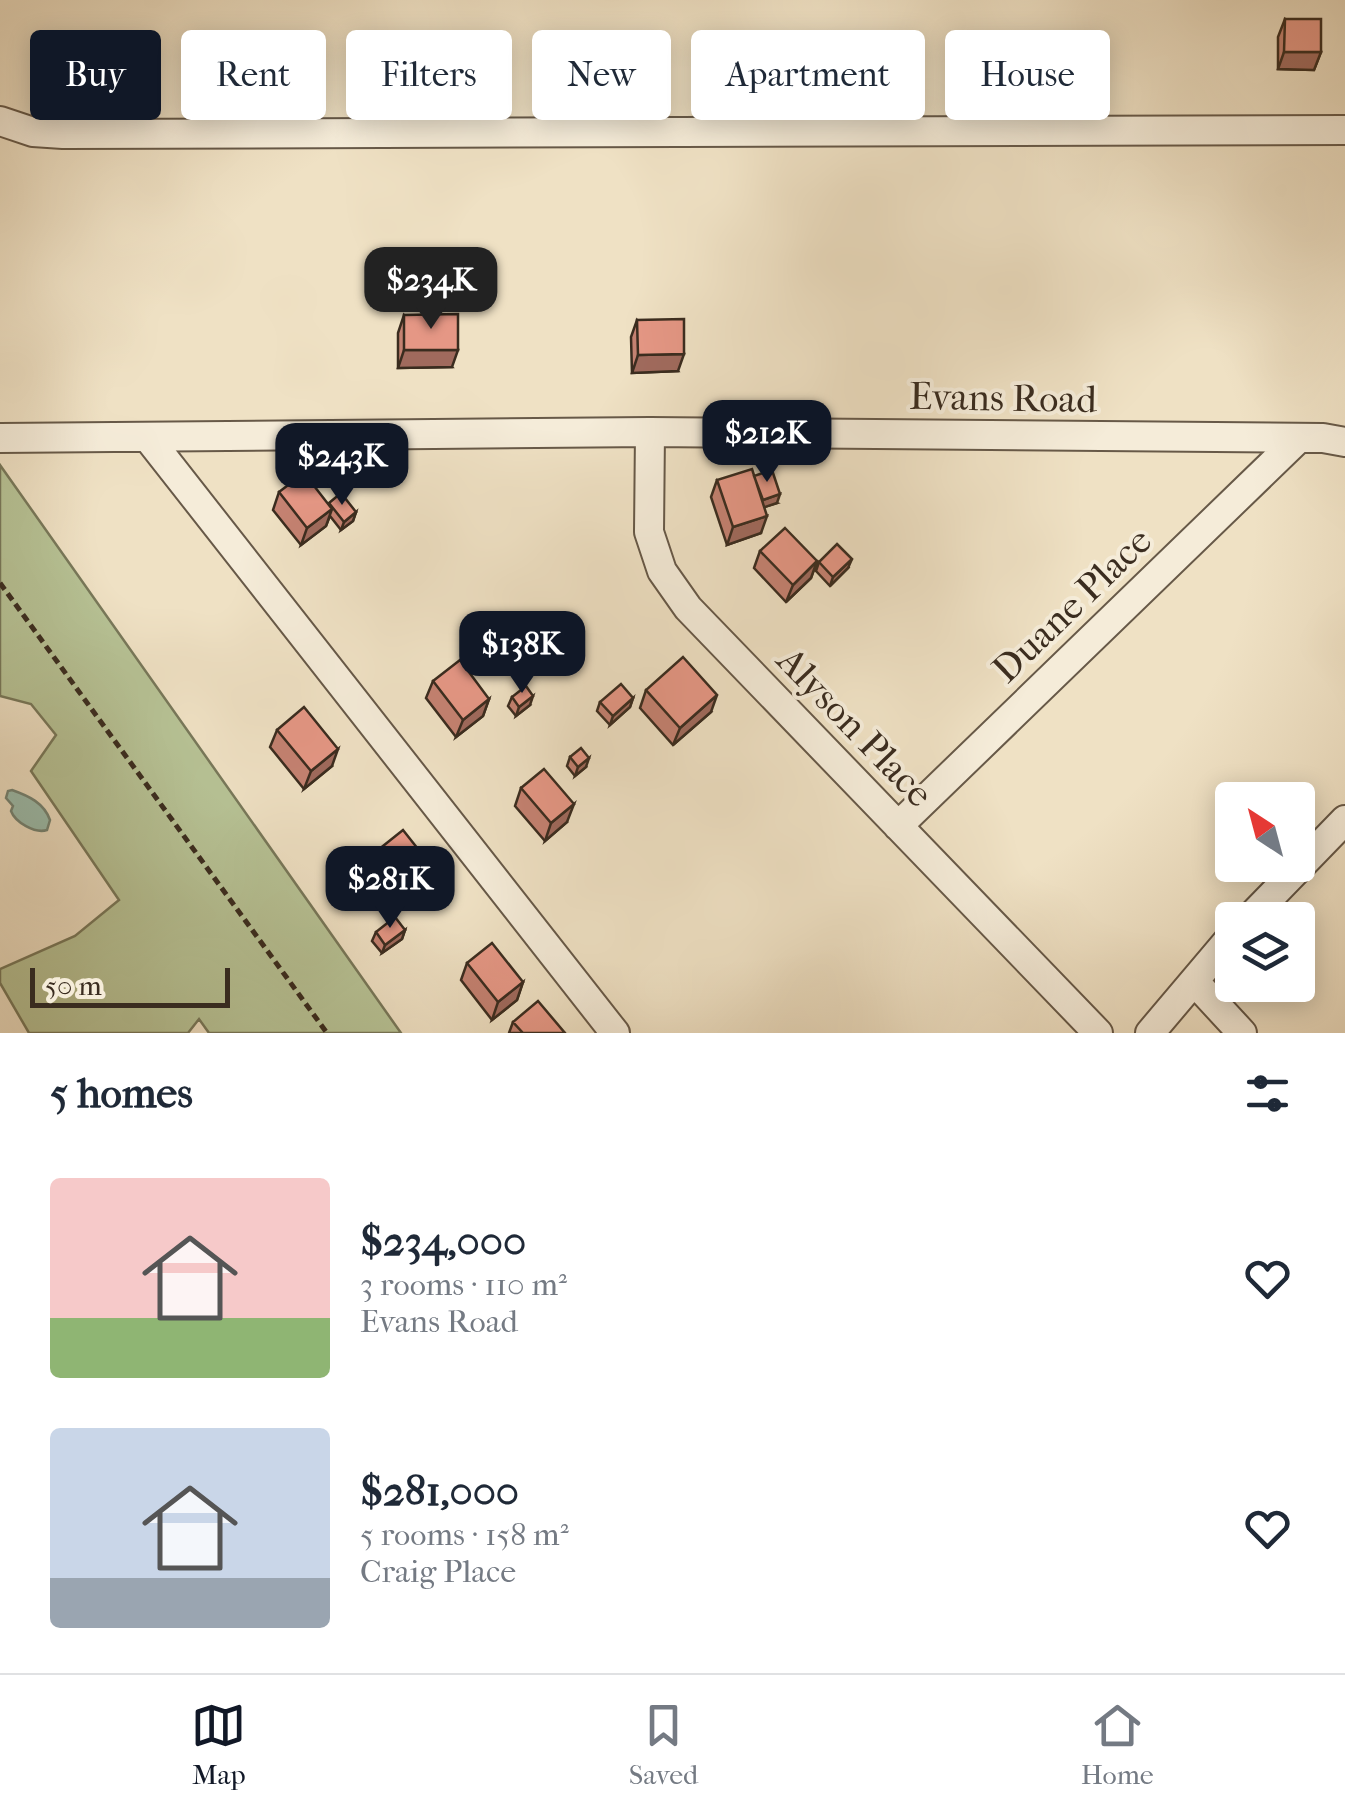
<!DOCTYPE html>
<meta charset="utf-8">
<style>
body{margin:0;font-family:"IM FELL French Canon",serif;background:#f2f2f3;color:#1f2937;height:100vh;display:flex;flex-direction:column;font-size:38px;white-space:nowrap}
*{box-sizing:border-box;margin:0}
p{font-size:32px;color:#747a83}
.icon{flex:none;width:55px;height:55px;fill:none;stroke:currentColor;stroke-width:2;stroke-linecap:round;stroke-linejoin:round}
.map{position:relative;height:1033px;overflow:hidden}
.panel{display:flex;flex-direction:column;background:#fff;flex:1}
.panel>*{flex:none}
.top-card{position:absolute;left:30px;top:30px;width:1285px;height:90px;display:flex;gap:20px}
.needle{width:65px;rotate:324deg}
.fabs{position:absolute;left:1215px;top:782px;display:grid;gap:20px}
.fabs a{display:grid;place-items:center;width:100px;height:100px;border-radius:10px;background:#fff;box-shadow:0 5px 25px #0003;font-size:50px}
.scale{position:absolute;left:30px;bottom:25px;width:200px;box-sizing:border-box;padding-left:10px;border:5px solid #3a2c1f;border-top:0;font-size:28px;line-height:35px;white-space:nowrap;color:#3a2c1f;-webkit-text-stroke:8px #f5ecd9;paint-order:stroke}
.price{position:absolute;translate:-50% -85px;padding:0 22px;border-radius:20px;background:#111827;color:#fff;font-size:32px;line-height:65px;filter:drop-shadow(0 2px 5px #0008)}
.price::after{content:'';position:absolute;left:50%;top:60px;width:30px;height:22px;margin-left:-15px;background:inherit;clip-path:polygon(0 0,100% 0,50% 100%)}
.price.active{background:#222;color:#fff}
ul{padding:0;list-style:none}
li{display:flex;align-items:center;gap:30px;height:250px;padding:0 50px}
li span{display:grid;place-items:center;flex:none;width:280px;height:200px;border-radius:10px;color:#555}
li>.icon{margin-inline-start:auto}
span .icon{width:120px;height:120px;fill:#fffc;stroke-width:1}
li b{font-size:42px}
h2{display:flex;justify-content:space-between;align-items:center;height:120px;padding:0 50px;font-size:42px}
.pill{padding:0 35px;border-radius:10px;background:#fff;box-shadow:0 5px 25px #0003;font-size:35px;line-height:90px}
.pill.active{background:#111827;color:#fff}
.tab-bar{display:flex;justify-content:space-around;align-items:center;height:140px;border-top:2px solid #e0e1e3;background:#fff;font-size:28px;color:#747a83}
.tab-bar a{display:grid;justify-items:center;gap:5px}
.tab-bar .active{color:#111827}
.map>svg:first-child{display:block}
.green{fill:#b7c396;stroke:#78785a;stroke-width:2.5}
.water{fill:#9bbeae;stroke:#748475;stroke-width:2.5}
.lines{fill:none;stroke-linecap:round;stroke-linejoin:round}
.street-casing{stroke:#675948;stroke-width:32}
.path{stroke:#3a2c1f;stroke-width:5;stroke-dasharray:8 5;stroke-linecap:butt}
.street{stroke:#f5ecd9;stroke-width:28}
.wall{fill:#c58272;stroke:#3a2c1f;stroke-width:2.5}
.shaded-wall{fill:#a06a5d;stroke:#3a2c1f;stroke-width:2.5}
.building{fill:#e59785;stroke:#3a2c1f;stroke-width:2.5}
.labels{text-anchor:middle;dominant-baseline:central;stroke-width:8;stroke-linejoin:round;paint-order:stroke}
.street-label{font-size:38px;fill:#3a2c1f;stroke:#f5ecd9}
</style>
<div class="map">
<svg width="1345" height="1033" viewBox="0 0 1345 1033">
<rect width="100%" height="100%" fill="#efe1c4"/>
<filter id="stains"><feTurbulence type="fractalNoise" baseFrequency=".002" numOctaves="4"/><feColorMatrix values="0 0 0 0 .2 0 0 0 0 .09 0 0 0 0 .02 0 0 0 .5 -.17"/></filter>
<radialGradient id="worn" r=".72"><stop offset=".6" stop-color="#630" stop-opacity="0"/><stop offset="1" stop-color="#630" stop-opacity=".3"/></radialGradient>
<path class="green" d="M0 465 401 1033H209L199 1019 188 1033H29L0 983V969L75 936 119 900 31 771 56 735 31 704 0 696Z"/>
<path class="water" d="M12 790C29 796 44 803 50 820L47 830C35 834 15 822 11 811L13 806 6 798 8 791Z"/>
<g class="lines">
<defs>
<path id="street" d="M0 121 33 132 63 134 1345 130
M650 432 649 532 662 571 688 608 1098 1033
M0 438 650 432 1323 438 1345 442
M149 439 615 1033
M898 826 1299 438
M1248 920 1345 820
M1194 981 1242 1033
M1150 1033 1232 936"/>
</defs>
<use href="#street" class="street-casing"/>
<path class="path" d="M0 583 327 1033"/>
<use href="#street" class="street"/>
</g>
<path class="wall" d="M1285 19 1321 52 1314 70 1278 69V37Z
M404 315 452 367 398 368V333Z
M637 320 678 371 632 373 631 337Z
M717 480 777 503 764 507 761 533 727 545 711 497Z
M279 492 329 504 356 512 353 521 341 530 330 516 326 526 301 545 273 510Z
M760 551 817 561 811 578 786 602 754 568Z
M819 562 848 568 830 586 816 571Z
M433 681 489 699 483 716 456 737 426 698Z
M646 690 711 712 673 745 640 708Z
M512 697 530 705 516 716 508 706Z
M633 698 630 707 610 725 597 711 600 702Z
M277 730 332 766 304 789 270 747Z
M570 757 586 767 575 776 567 766Z
M521 788 567 822 545 841 515 806Z
M378 850 433 868 426 886 401 906 371 867Z
M405 930 402 939 382 953 372 941 376 932Z
M467 963 523 982 517 1000 492 1020 461 980Z
M513 1022 565 1033H509Z"/>
<path class="shaded-wall" d="M1284 52H1321L1314 70 1278 69Z
M404 350H458L452 367 398 368Z
M684 354 678 371 632 373 638 355Z
M780 494 777 503 759 509 763 500Z
M332 509 326 526 301 545 307 528Z
M356 512 353 521 341 530 344 522Z
M767 516 761 533 727 545 733 527Z
M852 559 848 568 830 586 833 577Z
M817 561 811 578 786 602 793 585Z
M717 695 711 712 673 745 680 728Z
M533 696 530 705 516 716 519 707Z
M633 698 630 707 610 725 613 716Z
M489 699 483 716 456 737 463 720Z
M338 749 332 766 304 789 311 771Z
M589 758 586 767 575 776 578 767Z
M574 804 567 822 545 841 551 823Z
M433 868 426 886 401 906 408 888Z
M405 930 402 939 382 953 385 945Z
M523 982 517 1000 492 1020 498 1002Z"/>
<path class="building" d="M1285 19H1321V52H1284Z
M458 314V350H404V315Z
M684 319V354L638 355 637 320Z
M752 469 767 516 733 527 717 480Z
M772 470 780 494 763 500 754 476Z
M304 473 332 509 307 528 279 492Z
M341 493 356 512 344 522 329 503Z
M785 528 817 561 793 585 760 551Z
M837 544 852 559 833 577 819 562Z
M683 657 717 695 680 728 646 690Z
M460 660 489 699 463 720 433 681Z
M621 684 633 698 613 716 600 702Z
M526 686 533 696 519 707 512 697Z
M304 707 338 749 311 771 277 730Z
M581 748 589 758 578 767 570 757Z
M544 769 574 804 551 823 521 788Z
M403 830 433 868 408 888 378 850Z
M395 917 405 930 385 945 376 932Z
M492 943 523 982 498 1002 467 963Z
M538 1001 565 1033H523L513 1022Z"/>
<g class="labels">
<g class="street-label">
<text transform="translate(1003 398) rotate(1)">Evans Road</text>
<text transform="translate(1072 605) rotate(-44)">Duane Place</text>
<text transform="translate(855 727) rotate(46)">Alyson Place</text>
</g>
</g>
<rect width="100%" height="100%" filter="url(#stains)"/>
<rect width="100%" height="100%" fill="url(#worn)"/>
</svg>
<div class="fabs">
<a><svg class="needle" viewBox="-14 -14 28 28"><path d="M0-13l5 13h-10z" fill="#e53935"/><path d="M0 13l5-13h-10z" fill="#747a83"/></svg></a>
<a><svg class="icon" aria-label="layers" viewBox="0 0 24 24"><path d="M12 4l9 5-9 5-9-5zM3 14l9 5 9-5"/></svg></a>
</div>
<div class="scale">50 m</div>
<b class="price active" style="left:431px;top:332px">$234K</b>
<b class="price" style="left:767px;top:485px">$212K</b>
<b class="price" style="left:342px;top:508px">$243K</b>
<b class="price" style="left:522px;top:696px">$138K</b>
<b class="price" style="left:390px;top:931px">$281K</b>
<div class="top-card">
<a class="pill active">Buy</a>
<a class="pill">Rent</a>
<a class="pill">Filters</a>
<a class="pill">New</a>
<a class="pill">Apartment</a>
<a class="pill">House</a>
</div>
</div>
<section class="panel">
<h2>5 homes<svg class="icon" aria-label="filters" viewBox="0 0 24 24"><path d="M4 7h16M4 17h16"/><circle cx="9" cy="7" r="2"/><circle cx="15" cy="17" r="2"/></svg></h2>
<ul>
<li><span style="background:linear-gradient(#f6c9c9 70%,#8fb573 0)"><svg class="icon" aria-label="home" viewBox="0 0 24 24"><path d="M3 11l9-7 9 7M6 9v11h12V9"/></svg></span><div><b>$234,000</b><p>3 rooms · 110 m²</p><p>Evans Road</p></div><svg class="icon" aria-label="heart" viewBox="0 0 24 24"><path d="M12 20l-8-8c-3-5 5-10 8-4 3-6 11-1 8 4z"/></svg></li>
<li><span style="background:linear-gradient(#c9d6e8 75%,#9aa5b1 0)"><svg class="icon" aria-label="home" viewBox="0 0 24 24"><path d="M3 11l9-7 9 7M6 9v11h12V9"/></svg></span><div><b>$281,000</b><p>5 rooms · 158 m²</p><p>Craig Place</p></div><svg class="icon" aria-label="heart" viewBox="0 0 24 24"><path d="M12 20l-8-8c-3-5 5-10 8-4 3-6 11-1 8 4z"/></svg></li>
</ul>
</section>
<nav class="tab-bar">
<a class="active"><svg class="icon" aria-label="map" viewBox="0 0 24 24"><path d="M3 6l6-2 6 2 6-2v14l-6 2-6-2-6 2zM9 4v14M15 6v14"/></svg>Map</a>
<a><svg class="icon" aria-label="saved" viewBox="0 0 24 24"><path d="M7 4h10v16l-5-4-5 4z"/></svg>Saved</a>
<a><svg class="icon" aria-label="home" viewBox="0 0 24 24"><path d="M3 11l9-7 9 7M6 9v11h12V9"/></svg>Home</a>
</nav>
